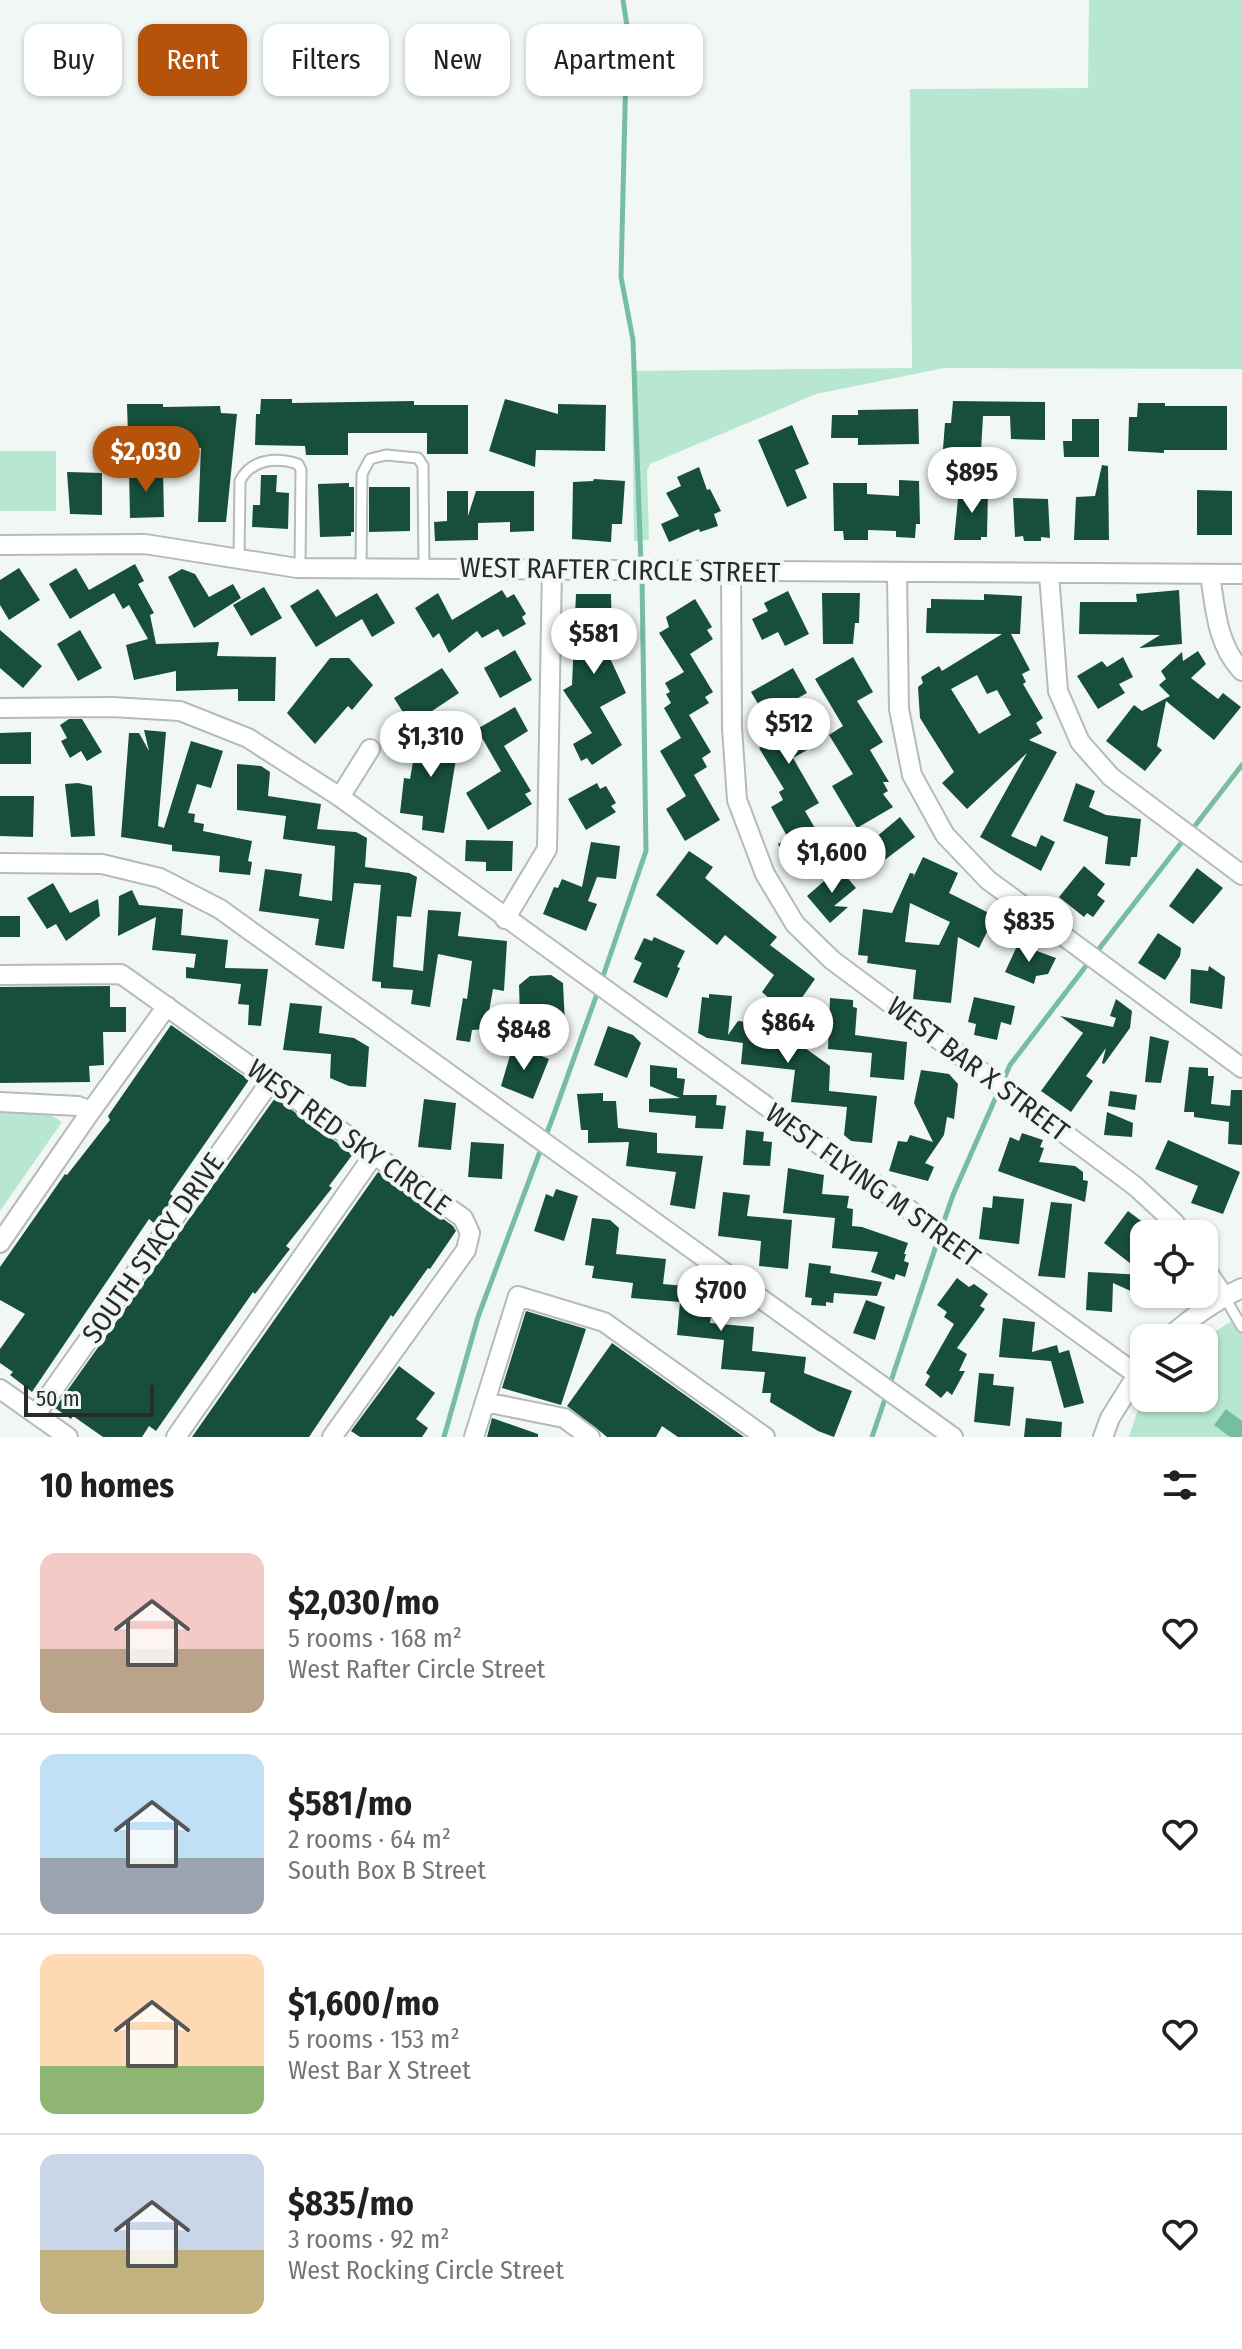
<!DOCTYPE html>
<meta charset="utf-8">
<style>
body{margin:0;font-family:"Fira Sans Condensed",sans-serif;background:#f2f2f2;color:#202124;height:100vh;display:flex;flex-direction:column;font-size:30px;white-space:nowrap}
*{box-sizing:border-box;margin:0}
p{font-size:26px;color:#757577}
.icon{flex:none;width:44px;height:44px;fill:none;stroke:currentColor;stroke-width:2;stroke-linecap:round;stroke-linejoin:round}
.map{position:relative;height:1437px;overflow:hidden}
.side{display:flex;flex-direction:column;background:#fff;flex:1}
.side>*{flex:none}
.guide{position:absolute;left:24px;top:24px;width:800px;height:72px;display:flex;gap:16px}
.tools{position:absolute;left:1130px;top:1220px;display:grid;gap:16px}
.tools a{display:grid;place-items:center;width:88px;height:88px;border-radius:16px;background:#fff;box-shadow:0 2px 6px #0004;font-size:40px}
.scale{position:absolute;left:24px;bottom:20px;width:130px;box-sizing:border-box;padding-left:8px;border:4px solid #2a2c2b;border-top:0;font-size:22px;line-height:28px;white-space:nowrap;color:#2a2c2b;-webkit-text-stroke:6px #f1f7f4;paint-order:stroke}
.price{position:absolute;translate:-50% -68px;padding:0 18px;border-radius:28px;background:#fff;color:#222;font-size:26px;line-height:52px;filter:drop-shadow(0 2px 4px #0008)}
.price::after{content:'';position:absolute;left:50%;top:48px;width:24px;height:18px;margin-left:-12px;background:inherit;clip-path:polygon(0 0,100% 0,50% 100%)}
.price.on{background:#b45309;color:#fff}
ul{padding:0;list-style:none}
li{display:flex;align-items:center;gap:24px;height:200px;padding:0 40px}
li+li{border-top:2px solid #e0e0e0}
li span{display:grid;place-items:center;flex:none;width:224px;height:160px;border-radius:16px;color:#555}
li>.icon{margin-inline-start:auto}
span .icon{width:96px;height:96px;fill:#fffc;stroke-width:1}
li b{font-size:34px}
h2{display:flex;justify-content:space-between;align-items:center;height:96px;padding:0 40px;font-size:34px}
.pill{padding:0 28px;border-radius:16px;background:#fff;box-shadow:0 2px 6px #0004;font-size:28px;line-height:72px}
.pill.on{background:#b45309;color:#fff}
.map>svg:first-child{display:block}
.green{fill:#b7e7d1}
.water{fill:#77bea1}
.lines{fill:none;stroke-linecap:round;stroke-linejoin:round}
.stream{stroke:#77bea1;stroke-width:5}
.building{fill:#174f3b;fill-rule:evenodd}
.service-casing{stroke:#b5bbb8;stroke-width:13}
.minor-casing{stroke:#b5bbb8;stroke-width:22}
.service{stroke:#fff;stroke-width:9}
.minor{stroke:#fff;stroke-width:18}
.labels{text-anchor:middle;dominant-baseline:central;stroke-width:8;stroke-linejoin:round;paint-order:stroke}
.street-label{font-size:28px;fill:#2a2c2b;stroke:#f1f7f4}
</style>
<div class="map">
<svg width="1242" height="1437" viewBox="0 0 1242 1437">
<rect width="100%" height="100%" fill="#f1f7f4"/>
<path class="green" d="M1089 0H1242V369L944 368 816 394 650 464 647 471 649 540 634 541 632 371 912 368 910 89 1088 88Z
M0 451H56V511H0Z
M0 1111 46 1112 62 1122 0 1211Z
M1242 1314V1437H1129L1137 1412 1148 1398H1204V1339Z"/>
<path class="water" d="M1226 1409 1242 1421V1437H1230L1214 1425Z"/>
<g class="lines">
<path class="stream" d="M623 0 627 26 621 277 633 340 641 565
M1191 831 1242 765
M1095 954 1185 838
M601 982 646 851 642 575
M942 1227 953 1195 1010 1065 1089 962
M889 1387 939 1237
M444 1437 478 1317 554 1114 598 991
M872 1437 886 1396"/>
</g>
<path class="building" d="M261 399H292V403L414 401V405H468V454H427V433H348V455H306L305 446 255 445 256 414H260Z
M505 399 558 414V404L606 405 605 451 536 450 535 467 489 451Z
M953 401 1045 402V440L1011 439 1010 416H983L981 451 943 449 945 423H951Z
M1138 403H1165V406H1227V450H1164V453L1128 451 1129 417H1137Z
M127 404H163V407L220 406 221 413 237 414 226 522H198L201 448 185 447 184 436H128Z
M918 409 919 444 858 445V438H831L832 415H858V410Z
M1072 419H1099V457H1064L1063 441H1072Z
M792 425 809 464 795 470 807 498 787 507 758 440Z
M1102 465 1108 466 1109 540H1074L1076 497 1095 496Z
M699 467 707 490 710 489 721 511 714 514 718 526 700 532 699 529 669 542 661 524 679 516 666 493 681 486 677 477Z
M163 469 164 517 130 518 129 470Z
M67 472 102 473V515L70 514Z
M261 475H277L276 492 289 493 288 529 252 527 253 505H260Z
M594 479 625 481 622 524H612L611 542 572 539 573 482 593 481Z
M899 480 919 481 920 524H916L915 538 896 537V531L868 530V540H844L843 531H834L833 483H867V494L899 496Z
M349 483V487H354V532H351V536L320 537 318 484Z
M369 487H410V531L369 532Z
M959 489 988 490 987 537H981V540H954Z
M1197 490 1232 491V535H1197Z
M447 491H468V516L476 491H534V531L510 532V522L478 523V540L435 541 434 522 447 521Z
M1013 498 1048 499 1050 538 1041 537V541H1024L1023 536 1015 537Z
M135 564 144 581 138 584 154 613 150 615 156 644 219 642 217 656 276 657 275 701H238V689L176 691V671L134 680 126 645 148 639 129 605 123 609 114 593 70 619 49 584 76 568 89 590Z
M19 568 40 600 9 620 0 605V580Z
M182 569 195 574 209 597 233 584 241 598 194 628 168 577Z
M264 587 282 618 251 636 233 605Z
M318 589 336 617 377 593 395 623 372 637 362 619 316 647 290 606Z
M502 590 507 598 514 594 526 614 522 617 526 624 503 637 498 629 482 638 477 631 449 653 439 633 433 638 415 608 438 593 452 620Z
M1179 590 1182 644 1139 648 1160 635 1079 634 1080 602H1137L1136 594Z
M788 591 809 634 785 646 778 632 762 640 752 619 768 611 764 603Z
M822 593H860L859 623H855L853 644H823Z
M576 594H611L612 637 603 643 626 693 600 707 622 745 592 765 587 758 581 761 573 744 592 733 563 690 572 685Z
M984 594 1022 596 1020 634H1011L1030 670 1022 674 1026 682 1023 684 1043 718 1036 723 1042 733 1029 740 1057 752 1011 836 1036 847 1041 835 1055 842 1041 871 980 837 1027 753 967 809 942 783 954 772 920 718 918 687 923 683 921 677 939 666 942 671 1002 634 926 633 927 608H931V599L984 600ZM977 675 987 694 997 690 1011 715 979 734 951 689Z
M695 599 712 627 707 630 713 639 690 654 713 692 705 697 709 703 689 715 711 752 702 758 707 767 694 775 720 820 685 841 666 809 686 796 660 751 681 738 664 708 671 703 666 694 670 692 665 683 684 672 659 633 669 627 666 617Z
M0 630 42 666 23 688 0 668Z
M80 630 102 668 78 681 57 644Z
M515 650 532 680 500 698 484 668Z
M1198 651 1206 664 1191 678 1218 699 1223 693 1241 707 1214 740 1166 701 1157 746 1162 750 1145 771 1106 741 1134 705 1142 711 1170 696 1159 685 1166 679 1161 671 1182 652 1183 661Z
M853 657 873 692 857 701 883 742 870 750 889 782H883L888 791 883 794 893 807 857 828 832 786 853 774 829 735 843 726 815 679Z
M1123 657 1133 677 1119 684 1125 693 1098 709 1077 676 1102 661 1107 667Z
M330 658H349L373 685 352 710 348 706 315 744 287 713Z
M442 668 459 693 411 725 394 698Z
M793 668 807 693 789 703 814 746 793 758 819 803 805 811 826 847 790 868 778 844 788 838 771 807 783 800 779 792 784 789 759 748 778 737 751 692Z
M515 707 528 731 504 746 531 791 525 794 532 804 488 830 466 793 501 771 477 729Z
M69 719H82L102 752 87 761 81 751 70 758 61 741 67 738 60 725Z
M419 728 460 734 444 833 422 830 423 816 400 813 404 778 410 779Z
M144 730 166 732 158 826 164 828 191 741 223 751 211 788 197 784 188 813 195 814 194 822 204 824 203 831 252 841 248 861 252 862 250 875 219 872 220 856 172 851V845L121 837 129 733H139L149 751Z
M31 732V764H0V733Z
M237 764 261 766 270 772 268 796 321 804 317 829 356 832 367 838 365 867 409 873 417 877 411 917 397 916 393 967 423 971 428 910 461 912 458 936 507 941 504 991 493 989 486 1029 472 1030 470 1042 456 1040 463 998 467 999 472 961 438 954 430 1007 411 1004 413 990 381 988V982L372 981 381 885 354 883 344 949 315 945 319 919 259 911 265 869 302 874 299 896 332 901 335 846 283 839 286 816 237 810Z
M78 783 92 786 95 836 71 837 65 784Z
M597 783 600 789 606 786 616 803 611 806 616 812 586 830 568 799Z
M1076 783 1095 791 1089 807 1106 815 1141 819 1137 857H1131L1130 866 1105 864 1108 837 1063 821Z
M0 796H34L33 837 0 836Z
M900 817 915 837 878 865 863 848Z
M466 840 513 841 512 871H486V862L465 861Z
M591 842 620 846 616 879 597 877 588 901 597 904 586 931 543 914 554 887 558 888 562 879 582 887Z
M689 851 713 867 705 878 777 937 770 945 815 979 789 1016 762 992 774 975 725 935 717 945 656 895Z
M923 857 958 873 949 893 995 916 979 948 958 937 951 1003 913 999 916 970 867 963 868 956 858 955 863 909 892 913 910 873 914 874 913 878ZM910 903 950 922 939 945 905 942Z
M1084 866 1105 884 1097 895 1105 901 1093 917 1087 913 1084 917 1059 897Z
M839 868 856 888 834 906 848 907 830 923 807 896Z
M1197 868 1223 888 1193 924 1169 906Z
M53 883 70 913 98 899 100 916 66 941 56 924 47 929 27 898Z
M132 890 139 905 183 909 181 935 228 940 225 968 268 969 261 1026 248 1025 249 1005 238 1004 241 984 186 978V967L194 968 196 954 152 950 156 917 118 936 119 896Z
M0 916H20V937H0Z
M1158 933 1181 948 1180 956 1165 980 1138 963Z
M654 937 685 951 677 967 680 968 667 998 633 982 642 963 634 959 644 938 652 941Z
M1018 944 1056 958 1048 974 1036 976 1034 984 1005 972Z
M1209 966 1225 977 1222 1009 1190 1003 1191 969 1208 971Z
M551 975 563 983 565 1025 531 1027 520 1018 519 985 530 976Z
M110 986V1007H126V1032H103L104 1065 89 1066 90 1082 0 1083V987Z
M709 994 732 996 728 1035 738 1021 773 1025 830 1066 829 1091 877 1096 872 1143 851 1141 844 1135 847 1107 791 1102 795 1070 741 1064 743 1043 707 1038 698 1033 702 997 709 998Z
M974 997 1015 1006 1011 1025 1001 1022 997 1040 974 1035 976 1024 968 1022Z
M830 998 853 1000V1007L857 1008 855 1035 907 1042 904 1080 870 1077 872 1053 828 1049Z
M1116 999 1132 1011 1130 1028 1104 1064 1102 1063 1106 1048 1086 1076 1093 1081 1071 1112 1041 1091 1083 1033 1060 1016 1113 1027 1116 1018 1110 1016Z
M290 1003 322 1006 319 1033 354 1038 369 1047 366 1087 349 1086 330 1078 331 1054 283 1050Z
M171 1025 249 1080 170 1194 174 1197 155 1224 149 1219 32 1392 10 1375 13 1372 0 1363V1349L25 1314 0 1300V1267L65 1174 67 1175 110 1120 108 1116Z
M608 1026 633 1035 641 1043 627 1078 594 1065Z
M1150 1036 1169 1041 1161 1083 1145 1082Z
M513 1045 549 1059 533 1099 501 1086Z
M650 1065 677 1068V1078L685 1079 683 1095H717L716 1105 726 1106 723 1129 695 1128 696 1116 649 1112V1099L680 1098 650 1086Z
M1189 1067 1208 1068V1076H1214L1211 1104 1230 1106 1231 1090H1242V1145L1228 1144 1229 1122 1194 1117V1112H1184Z
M921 1070 949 1074 958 1084 954 1119 947 1117 944 1135 925 1163 934 1167 928 1181 889 1171 898 1141 907 1142 910 1135 933 1142 914 1103Z
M1110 1091 1137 1095 1135 1110 1108 1106Z
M603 1093V1101H616L618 1128 657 1133V1153L703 1156 695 1209 670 1205 676 1172 626 1166 629 1142 588 1143V1130H581L577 1094Z
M275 1098 353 1154 329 1186 332 1188 286 1246 290 1249 255 1294 253 1292 156 1431 149 1426 142 1437H103L73 1416 71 1419 55 1408Z
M424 1099 456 1103 451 1150 418 1147Z
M1107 1112 1133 1123 1132 1137 1104 1135Z
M746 1130 764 1132 763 1141 772 1142 770 1166 743 1165Z
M1022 1133 1043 1140 1040 1147 1044 1148 1039 1162 1075 1166 1083 1172V1180L1088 1181 1085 1202 998 1171 1010 1137 1019 1141Z
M1168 1140 1240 1172 1223 1214 1191 1203 1198 1186 1155 1169Z
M471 1142 504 1144 502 1179 468 1177Z
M788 1168 824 1175 822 1194 849 1196 847 1208 853 1209 852 1226 862 1227 908 1243 904 1254H906L904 1261 909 1263 905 1277 896 1274 894 1280 871 1272 878 1252 832 1248 835 1218 783 1213Z
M378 1172 453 1226 456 1231 430 1269 428 1268 393 1317 391 1315 309 1437H192Z
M556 1189 578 1196 564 1241 534 1231 546 1194 553 1197Z
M723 1192 750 1195 747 1216 792 1220 788 1269 759 1266 761 1241 718 1236Z
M993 1196 1024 1199 1019 1244 979 1239 983 1207 992 1208Z
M1051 1202 1072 1204 1065 1278 1038 1276Z
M1128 1211 1144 1223V1274L1104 1243Z
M592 1218 610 1220 619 1228 616 1254 666 1259 663 1284 706 1288 705 1306 712 1305 710 1323 754 1327 752 1351 806 1357 804 1373 852 1391 834 1437 818 1431 770 1402 771 1393H762L765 1372 721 1369 724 1340 677 1335 680 1302 631 1298 633 1283 592 1278 594 1266 585 1265Z
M809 1263 831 1266 830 1273 882 1282 877 1296 834 1293 833 1303 826 1302V1306L811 1305 812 1298 805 1297Z
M1088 1272 1144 1275V1297L1113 1283 1112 1312 1086 1310Z
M957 1278 969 1287 974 1284 988 1294 980 1306 985 1309 957 1348 967 1354 959 1371H965L952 1395 947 1391 941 1398 925 1385 930 1376 926 1373 954 1324 944 1317 947 1312 937 1305Z
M866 1300 885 1307 875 1340 853 1333Z
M526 1311 586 1329 561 1405 502 1388Z
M1003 1318 1035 1322 1032 1352 1057 1345 1059 1353 1069 1350 1084 1403 1064 1408 1051 1361 999 1357Z
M612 1343 744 1437H678L662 1426 656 1437H607L601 1432 567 1406Z
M399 1366 435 1393 416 1419 428 1428 422 1437H360L351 1431Z
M979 1373 994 1374 993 1385 1014 1387 1010 1426 974 1422Z
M492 1418 538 1434V1437H487Z
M1026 1418 1062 1422 1061 1437H1024Z"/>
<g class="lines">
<defs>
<path id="service" d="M239 559 240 481C251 459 276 457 298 464L301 470 300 568
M361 568 362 474 370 459 386 455 418 458 423 466 424 568
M1224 1296 1242 1327
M1168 1398 1176 1404"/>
<path id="minor" d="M0 545 145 544 297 568 1242 574
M731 572 732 728 737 800 765 874 795 924 832 960 1135 1186 1174 1222 1182 1234
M897 573 899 709 912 775 945 835 988 880 1242 1068
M1049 574 1058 691 1080 742 1111 777 1242 875
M1210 574C1215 608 1217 645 1242 671
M0 708 112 707 180 711 248 738 340 797 1136 1374
M340 797 370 749
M0 863 102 864 160 878 220 909 953 1437
M505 919 547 849 552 568
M0 975 121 974 463 1218 470 1233 466 1250 332 1437
M0 1102 78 1106 91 1111 167 1006
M0 1243 91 1111
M1204 1267 1224 1296
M1168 1338C1191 1318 1214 1301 1242 1288
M0 1389 68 1437
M485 1402 564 1418 590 1437
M36 1414 270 1082
M176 1437 373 1156
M474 1437 518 1296 604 1322 765 1437
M1103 1437 1110 1418 1142 1367"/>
</defs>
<use href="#service" class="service-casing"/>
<use href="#minor" class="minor-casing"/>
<use href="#service" class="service"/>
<use href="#minor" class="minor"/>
</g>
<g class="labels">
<g class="street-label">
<text transform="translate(620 570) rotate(1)">WEST RAFTER CIRCLE STREET</text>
<text transform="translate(978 1069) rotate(37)">WEST BAR X STREET</text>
<text transform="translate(349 1137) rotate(36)">WEST RED SKY CIRCLE</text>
<text transform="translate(873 1185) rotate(36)">WEST FLYING M STREET</text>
<text transform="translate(153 1248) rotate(-55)">SOUTH STACY DRIVE</text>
</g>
</g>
</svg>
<div class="tools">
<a><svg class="icon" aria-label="locate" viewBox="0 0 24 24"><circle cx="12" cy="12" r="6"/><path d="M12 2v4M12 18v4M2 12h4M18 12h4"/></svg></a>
<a><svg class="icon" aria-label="layers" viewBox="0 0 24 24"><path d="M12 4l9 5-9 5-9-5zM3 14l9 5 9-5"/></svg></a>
</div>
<div class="scale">50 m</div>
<b class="price on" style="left:146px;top:494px">$2,030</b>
<b class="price" style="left:972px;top:515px">$895</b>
<b class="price" style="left:594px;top:676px">$581</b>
<b class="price" style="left:789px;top:766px">$512</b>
<b class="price" style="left:431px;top:779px">$1,310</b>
<b class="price" style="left:832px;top:895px">$1,600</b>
<b class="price" style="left:1029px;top:964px">$835</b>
<b class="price" style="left:788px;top:1065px">$864</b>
<b class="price" style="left:524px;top:1072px">$848</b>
<b class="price" style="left:721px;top:1333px">$700</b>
<div class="guide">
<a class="pill">Buy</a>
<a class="pill on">Rent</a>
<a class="pill">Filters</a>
<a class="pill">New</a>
<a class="pill">Apartment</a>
</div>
</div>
<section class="side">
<h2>10 homes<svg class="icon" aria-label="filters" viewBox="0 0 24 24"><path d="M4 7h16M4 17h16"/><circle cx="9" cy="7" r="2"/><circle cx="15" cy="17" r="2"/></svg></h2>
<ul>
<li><span style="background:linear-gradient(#f6c9c9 60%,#b9a48a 0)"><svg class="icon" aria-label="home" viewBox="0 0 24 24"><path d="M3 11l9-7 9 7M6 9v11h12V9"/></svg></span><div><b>$2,030/mo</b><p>5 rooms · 168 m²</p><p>West Rafter Circle Street</p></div><svg class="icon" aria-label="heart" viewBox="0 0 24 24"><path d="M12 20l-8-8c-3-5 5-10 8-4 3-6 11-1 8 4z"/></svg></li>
<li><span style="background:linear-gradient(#bfe0f5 65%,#9aa5b1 0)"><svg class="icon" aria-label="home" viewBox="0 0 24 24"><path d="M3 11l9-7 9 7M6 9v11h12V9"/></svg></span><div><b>$581/mo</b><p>2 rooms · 64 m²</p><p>South Box B Street</p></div><svg class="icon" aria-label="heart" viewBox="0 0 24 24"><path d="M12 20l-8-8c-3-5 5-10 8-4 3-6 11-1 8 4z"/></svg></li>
<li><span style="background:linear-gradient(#ffd9b3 70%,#8fb573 0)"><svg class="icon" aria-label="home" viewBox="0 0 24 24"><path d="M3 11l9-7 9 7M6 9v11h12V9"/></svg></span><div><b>$1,600/mo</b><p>5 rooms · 153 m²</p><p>West Bar X Street</p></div><svg class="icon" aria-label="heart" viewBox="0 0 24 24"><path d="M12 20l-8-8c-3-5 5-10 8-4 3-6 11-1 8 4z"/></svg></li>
<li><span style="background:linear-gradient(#c9d6e8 60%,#c2b280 0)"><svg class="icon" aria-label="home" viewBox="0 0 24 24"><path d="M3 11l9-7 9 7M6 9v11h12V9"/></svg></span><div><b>$835/mo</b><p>3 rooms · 92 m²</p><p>West Rocking Circle Street</p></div><svg class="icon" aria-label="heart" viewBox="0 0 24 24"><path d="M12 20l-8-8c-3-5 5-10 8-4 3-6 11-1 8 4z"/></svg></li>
</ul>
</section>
